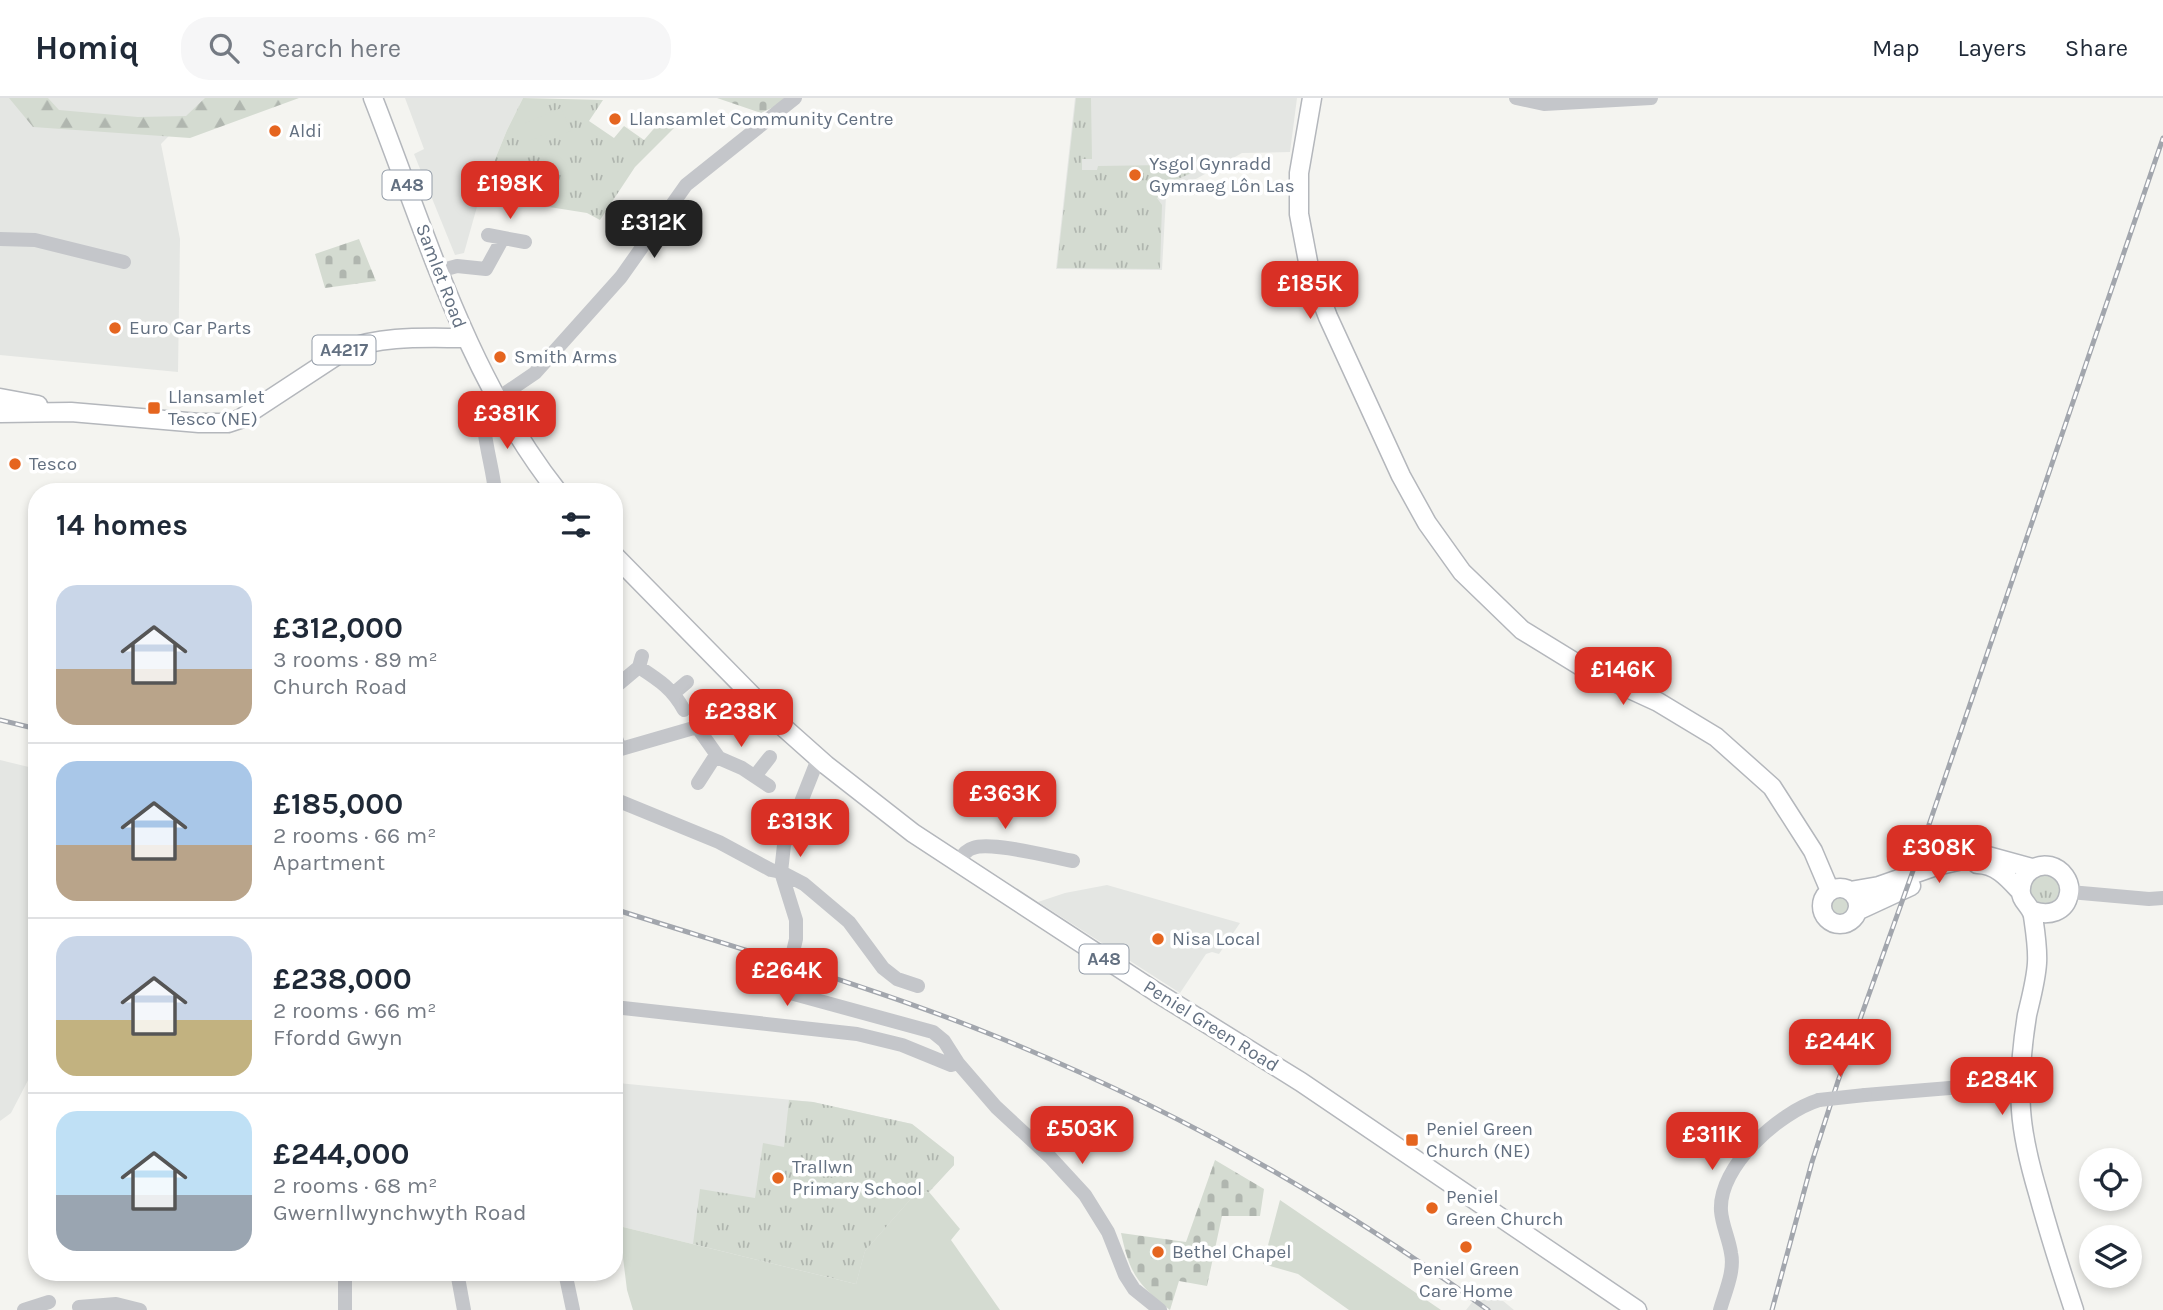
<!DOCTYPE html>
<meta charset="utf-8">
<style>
body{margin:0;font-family:Karla,sans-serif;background:#f6f6f7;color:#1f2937;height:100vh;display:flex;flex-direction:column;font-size:26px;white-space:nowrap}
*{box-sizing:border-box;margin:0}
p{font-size:23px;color:#747a83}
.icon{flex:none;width:38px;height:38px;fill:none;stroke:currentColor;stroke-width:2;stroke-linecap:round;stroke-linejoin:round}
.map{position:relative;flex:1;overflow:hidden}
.details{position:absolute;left:28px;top:385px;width:595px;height:798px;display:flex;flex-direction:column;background:#fff;border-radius:28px;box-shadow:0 4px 10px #0003}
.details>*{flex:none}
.buttons{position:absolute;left:2079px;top:1050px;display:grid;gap:14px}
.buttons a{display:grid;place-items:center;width:63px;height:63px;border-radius:50%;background:#fff;box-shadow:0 4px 10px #0003;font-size:35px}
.price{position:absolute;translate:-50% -60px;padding:0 16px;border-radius:14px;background:#d93025;color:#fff;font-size:23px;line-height:46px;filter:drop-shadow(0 2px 4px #0008)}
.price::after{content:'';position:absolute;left:50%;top:42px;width:21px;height:16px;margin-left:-10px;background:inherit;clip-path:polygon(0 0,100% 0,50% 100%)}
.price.selected{background:#222;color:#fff}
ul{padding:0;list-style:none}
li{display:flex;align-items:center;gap:21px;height:175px;padding:0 28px}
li+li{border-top:2px solid #e0e1e3}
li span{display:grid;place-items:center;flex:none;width:196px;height:140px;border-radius:21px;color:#555}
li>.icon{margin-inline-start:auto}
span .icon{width:84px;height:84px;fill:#fffc;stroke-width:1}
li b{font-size:30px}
h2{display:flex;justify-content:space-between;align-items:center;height:84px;padding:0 28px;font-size:30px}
header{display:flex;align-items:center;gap:42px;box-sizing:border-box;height:98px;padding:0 35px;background:#fff;border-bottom:2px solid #e0e1e3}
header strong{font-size:33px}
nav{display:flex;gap:38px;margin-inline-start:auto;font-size:24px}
.search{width:490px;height:63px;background:#f6f6f7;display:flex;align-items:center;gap:18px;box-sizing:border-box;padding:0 24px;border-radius:28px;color:#747a83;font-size:26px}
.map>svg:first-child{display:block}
.built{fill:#e4e6e3}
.grass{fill:url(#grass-tufts)}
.forest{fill:url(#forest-firs)}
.cemetery{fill:url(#cemetery-stones)}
.park{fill:#d4dbd1}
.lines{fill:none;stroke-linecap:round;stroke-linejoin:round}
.major-casing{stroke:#b4b7bc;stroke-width:21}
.minor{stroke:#c4c6ca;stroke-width:14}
.major{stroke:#fff;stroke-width:18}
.rail-casing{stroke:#a2a6ad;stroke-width:5}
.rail{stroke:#fff;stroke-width:2.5;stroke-dasharray:8;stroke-linecap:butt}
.minor-bridge{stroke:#c4c6ca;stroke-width:14}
.poi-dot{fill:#e5651f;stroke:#fff;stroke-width:2.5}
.labels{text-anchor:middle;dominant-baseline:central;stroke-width:7;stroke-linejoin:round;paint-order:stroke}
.shield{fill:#fff;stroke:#929ba7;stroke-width:2}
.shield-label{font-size:18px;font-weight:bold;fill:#637081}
.poi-label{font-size:19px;fill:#637081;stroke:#fff;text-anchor:start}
.street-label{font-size:19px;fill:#637081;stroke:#fff}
</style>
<header>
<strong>Homiq</strong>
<div class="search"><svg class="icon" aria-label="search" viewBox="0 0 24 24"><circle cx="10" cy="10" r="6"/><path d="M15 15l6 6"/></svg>Search here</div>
<nav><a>Map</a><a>Layers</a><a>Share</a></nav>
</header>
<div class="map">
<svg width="2163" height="1212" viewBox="0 0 2163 1212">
<defs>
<pattern id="grass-tufts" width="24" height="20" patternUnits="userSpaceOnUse" patternTransform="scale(1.75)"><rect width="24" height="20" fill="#d4dbd1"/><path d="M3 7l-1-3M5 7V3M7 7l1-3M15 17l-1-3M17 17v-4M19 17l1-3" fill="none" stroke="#b0b6af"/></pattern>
<pattern id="forest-firs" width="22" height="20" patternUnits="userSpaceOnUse" patternTransform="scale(1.75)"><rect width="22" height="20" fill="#d4dbd1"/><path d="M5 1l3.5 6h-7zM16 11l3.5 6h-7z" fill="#b0b6af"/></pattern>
<pattern id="cemetery-stones" width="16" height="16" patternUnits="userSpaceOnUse" patternTransform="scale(1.75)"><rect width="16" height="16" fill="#d4dbd1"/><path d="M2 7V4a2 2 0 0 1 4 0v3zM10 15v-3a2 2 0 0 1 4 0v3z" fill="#b0b6af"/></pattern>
</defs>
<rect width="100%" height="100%" fill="#f4f4f0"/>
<path class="built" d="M0 0H206L161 46 180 141 178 274 0 257Z
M405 0H523L507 32 480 98 464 155 455 157 414 56 424 51Z
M1075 0H1297L1290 54 1242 55 1166 98 1162 172 1056 171Z
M0 662 37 671V965L11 1015 0 1023Z
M1107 787 1194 812 1240 825 1219 856 1212 854 1206 856 1180 895 1038 804 1065 795Z
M618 985 813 1004 912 1026 954 1059V1067L929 1094 916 1095 856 1186 619 1128 614 1129V1005Z
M1485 1188 1514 1212H1466Z"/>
<path class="grass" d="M523 0 603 2 589 23 614 40 624 28 644 42 658 26 666 25 674 30 635 69 600 122 587 115 480 98 507 32Z
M1076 0H1091L1092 61H1082V72H1097L1098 68 1164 67 1175 61 1194 62V74L1178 81 1157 100 1162 107 1160 171 1057 170Z
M2028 792a17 17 0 1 1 34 0a17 17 0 1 1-34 0Z
M1827 808a12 12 0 1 1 24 0a12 12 0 1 1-24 0Z
M789 1002 813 1004 912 1026 954 1059V1067L929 1094 916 1095 865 1153 856 1186 693 1146 700 1091 755 1100 763 1045 784 1049Z"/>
<path class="forest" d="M9 0H48L59 12 138 19 186 18 205 0H299L190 40 33 29Z"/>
<path class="cemetery" d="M717 0H784L778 7 761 15Z
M359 141 376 183 325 190 315 156Z
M1215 1062 1264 1091 1260 1118H1222L1207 1188 1179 1183 1170 1212C1137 1186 1130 1176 1121 1135L1186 1144Z"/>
<path class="park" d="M561 10 571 33 548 43 545 36 532 42 525 25Z
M929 1094 960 1131 951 1142 1000 1212H633L627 1192 619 1128 856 1186 865 1153 916 1095Z
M1280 1102 1441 1212H1349L1298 1176 1263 1166Z"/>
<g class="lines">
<defs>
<path id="major" d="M373 0C426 135 467 279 558 394
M1312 0 1299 75V116L1309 169 1328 219 1401 378 1427 425 1462 474 1522 532 1584 570 1658 604 1716 639 1772 689 1813 753 1830 793
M0 300 38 307
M0 315 71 314 199 325H228L240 321 345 252C382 237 426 240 465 240
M614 457 781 627 826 667 913 735 1156 894 1301 984 1637 1212
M1977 766C1996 766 2008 780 2020 793
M1822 808a18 18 0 1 1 36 0a18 18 0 1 1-36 0Z
M1850 793 1879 788 1936 768 1984 757 2032 770
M1857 813 1911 788
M2033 813C2048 818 2066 815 2069 795 2071 783 2062 771 2050 768 2036 765 2022 775 2021 790 2019 803 2031 807 2033 818 2035 832 2038 850 2037 865 2036 882 2031 900 2027 917 2022 948 2019 981 2021 1012 2023 1041 2030 1068 2038 1095 2049 1135 2061 1173 2074 1212"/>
</defs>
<use href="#major" class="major-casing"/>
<path class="minor" d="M1516 0 1544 6 1651 0
M488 137 525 144
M0 141 35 142 124 164
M439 173 457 168 486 171 503 140
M495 394C493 368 480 333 485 309L535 275 621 179 686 87 795 0
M639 569C659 582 673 591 684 612
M614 590 639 569 642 558
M674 595 687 584
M697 629 719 660 742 670 769 688
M614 635 620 651
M614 653 697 629 723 618 749 597
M818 661 784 747 781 774 796 822V841L786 884 787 891 794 896 933 934 944 943 958 965 996 1009 1050 1059 1085 1097 1108 1134 1125 1177 1134 1191 1160 1212
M755 678 770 659
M698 685 716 657
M614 701 719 744 771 772 781 774 804 786 849 824 883 870 897 881 918 888
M957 765C962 759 965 752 973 750 991 743 1052 759 1073 763
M2070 794 2149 801 2163 800
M614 909 857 936 902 947 951 967 958 965
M1865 997 1998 986
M345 1174V1212
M457 1174 464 1212
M565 1174 573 1212
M79 1209 116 1206 140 1212
M24 1212 49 1204
M1720 1212C1725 1194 1735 1173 1731 1155 1729 1141 1722 1127 1721 1113 1718 1068 1780 1014 1819 1002"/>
<use href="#major" class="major"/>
<defs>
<path id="rail" d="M0 622 37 631
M614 811C743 852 875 889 1000 940 1174 1011 1337 1102 1488 1212
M1772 1212 1812 1064 1838 983 1919 756 2163 40"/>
</defs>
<use href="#rail" class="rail-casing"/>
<use href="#rail" class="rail"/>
<path class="minor-bridge" d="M1819 1002 1865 997"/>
</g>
<g class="poi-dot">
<circle cx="615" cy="21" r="7"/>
<circle cx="275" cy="33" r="7"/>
<circle cx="1135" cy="77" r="7"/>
<circle cx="115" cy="230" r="7"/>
<circle cx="500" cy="259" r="7"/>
<rect x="147" y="303" width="14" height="14" rx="3.5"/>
<circle cx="15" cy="366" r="7"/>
<circle cx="1158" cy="841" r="7"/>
<rect x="1405" y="1035" width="14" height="14" rx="3.5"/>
<circle cx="778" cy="1080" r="7"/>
<circle cx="1432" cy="1110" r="7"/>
<circle cx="1466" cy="1149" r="7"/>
<circle cx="1158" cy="1154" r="7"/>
</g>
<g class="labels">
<g class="shield">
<rect x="382.5" y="72.5" width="49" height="29" rx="5"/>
<rect x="312.5" y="237.5" width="63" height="29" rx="5"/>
<rect x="1079.5" y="846.5" width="49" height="29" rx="5"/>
</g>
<g class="shield-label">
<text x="407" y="87">A48</text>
<text x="344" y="252">A4217</text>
<text x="1104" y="861">A48</text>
</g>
<g class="poi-label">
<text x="629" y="21">Llansamlet Community Centre</text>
<text x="289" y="33">Aldi</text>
<text x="1149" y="66">Ysgol Gynradd<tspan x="1149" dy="22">Gymraeg Lôn Las</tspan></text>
<text x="129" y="230">Euro Car Parts</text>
<text x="514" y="259">Smith Arms</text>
<text x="168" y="299">Llansamlet<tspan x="168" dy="22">Tesco (NE)</tspan></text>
<text x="29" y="366">Tesco</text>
<text x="1172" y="841">Nisa Local</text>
<text x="1426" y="1031">Peniel Green<tspan x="1426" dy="22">Church (NE)</tspan></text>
<text x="792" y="1069">Trallwn<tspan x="792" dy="22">Primary School</tspan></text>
<text x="1446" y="1099">Peniel<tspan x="1446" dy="22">Green Church</tspan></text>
<text x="1172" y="1154">Bethel Chapel</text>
<text x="1466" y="1171" text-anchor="middle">Peniel Green<tspan x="1466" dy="22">Care Home</tspan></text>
</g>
<g class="street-label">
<text transform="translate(441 178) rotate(69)">Samlet Road</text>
<text transform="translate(1211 928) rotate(32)">Peniel Green Road</text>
</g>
</g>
</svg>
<div class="buttons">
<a><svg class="icon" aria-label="locate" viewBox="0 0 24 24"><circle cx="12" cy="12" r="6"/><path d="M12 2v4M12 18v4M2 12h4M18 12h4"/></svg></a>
<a><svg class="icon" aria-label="layers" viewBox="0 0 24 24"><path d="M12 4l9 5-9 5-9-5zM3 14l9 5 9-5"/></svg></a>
</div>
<b class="price" style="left:510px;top:123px">£198K</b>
<b class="price selected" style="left:654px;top:162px">£312K</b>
<b class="price" style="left:1310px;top:223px">£185K</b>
<b class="price" style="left:507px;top:353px">£381K</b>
<b class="price" style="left:1623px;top:609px">£146K</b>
<b class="price" style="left:741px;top:651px">£238K</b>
<b class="price" style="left:1005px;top:733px">£363K</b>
<b class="price" style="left:800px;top:761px">£313K</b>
<b class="price" style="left:1939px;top:787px">£308K</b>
<b class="price" style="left:787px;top:910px">£264K</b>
<b class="price" style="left:1840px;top:981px">£244K</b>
<b class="price" style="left:2002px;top:1019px">£284K</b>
<b class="price" style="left:1082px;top:1068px">£503K</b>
<b class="price" style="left:1712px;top:1074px">£311K</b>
<section class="details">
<h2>14 homes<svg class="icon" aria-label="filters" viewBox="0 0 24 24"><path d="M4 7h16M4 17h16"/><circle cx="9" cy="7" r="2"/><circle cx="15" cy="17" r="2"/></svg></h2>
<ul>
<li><span style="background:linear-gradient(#c9d6e8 60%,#b9a48a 0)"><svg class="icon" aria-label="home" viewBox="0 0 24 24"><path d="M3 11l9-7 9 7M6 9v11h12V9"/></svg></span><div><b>£312,000</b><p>3 rooms · 89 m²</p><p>Church Road</p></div></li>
<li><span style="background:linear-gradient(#a9c7e8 60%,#b9a48a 0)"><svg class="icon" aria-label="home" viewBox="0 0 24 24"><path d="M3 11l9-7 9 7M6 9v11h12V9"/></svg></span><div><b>£185,000</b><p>2 rooms · 66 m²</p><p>Apartment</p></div></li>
<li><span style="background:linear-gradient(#c9d6e8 60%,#c2b280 0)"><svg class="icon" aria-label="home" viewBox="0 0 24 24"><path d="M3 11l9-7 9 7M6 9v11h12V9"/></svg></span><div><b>£238,000</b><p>2 rooms · 66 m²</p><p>Ffordd Gwyn</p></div></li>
<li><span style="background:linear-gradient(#bfe0f5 60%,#9aa5b1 0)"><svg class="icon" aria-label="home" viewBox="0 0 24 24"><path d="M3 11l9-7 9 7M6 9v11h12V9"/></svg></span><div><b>£244,000</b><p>2 rooms · 68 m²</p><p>Gwernllwynchwyth Road</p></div></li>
</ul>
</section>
</div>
